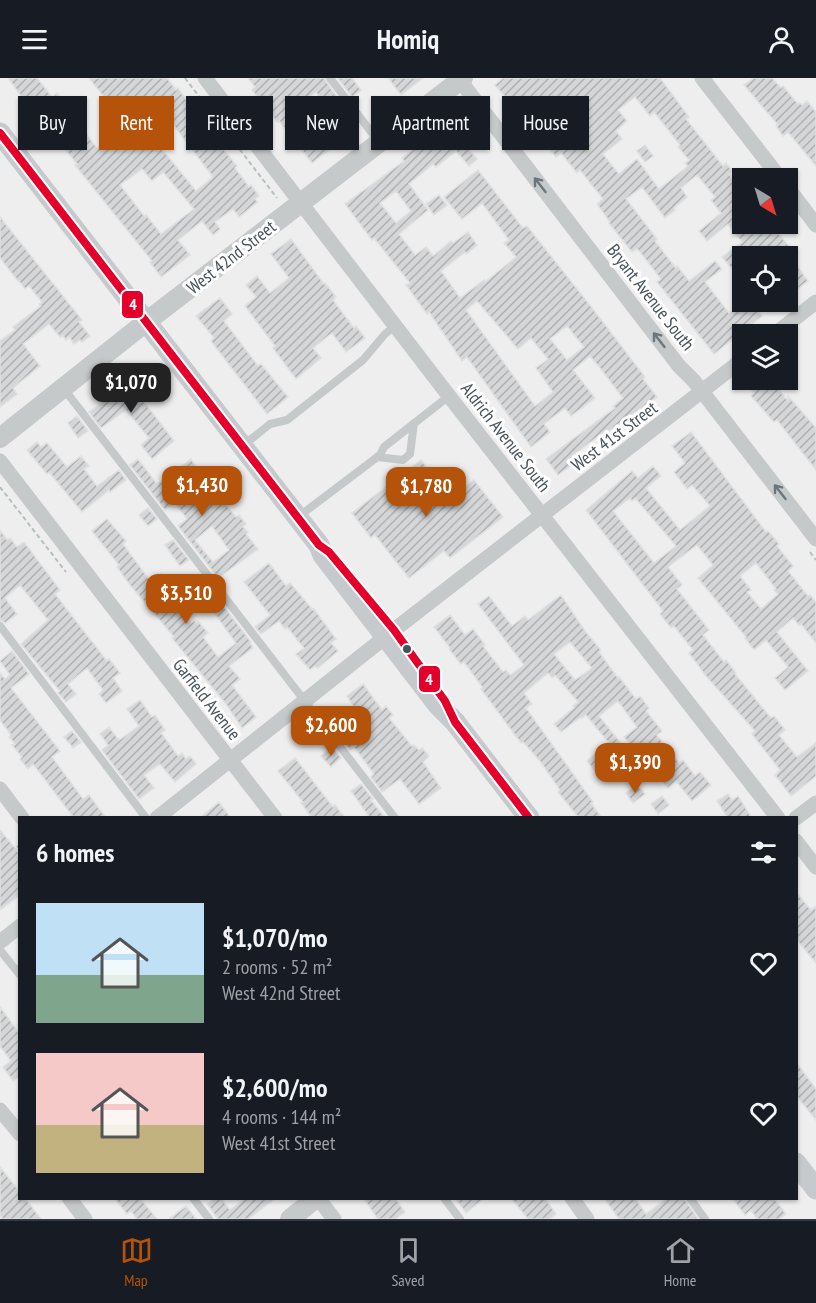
<!DOCTYPE html>
<meta charset="utf-8">
<style>
body{margin:0;font-family:"PT Sans Narrow",sans-serif;background:#20242c;color:#f1f3f6;height:100vh;display:flex;flex-direction:column;font-size:22px;white-space:nowrap}
*{box-sizing:border-box;margin:0}
p{font-size:20px;color:#9ea1a6}
.icon{flex:none;width:33px;height:33px;fill:none;stroke:currentColor;stroke-width:2;stroke-linecap:round;stroke-linejoin:round}
.map{position:relative;flex:1;overflow:hidden}
.sheet{position:absolute;left:18px;top:738px;width:780px;height:384px;display:flex;flex-direction:column;background:#171b24;border-radius:0px;box-shadow:0 2px 4px #0004}
.sheet>*{flex:none}
.top-card{position:absolute;left:18px;top:18px;width:780px;height:54px;display:flex;gap:12px}
.needle{width:39px;rotate:142deg}
.buttons{position:absolute;left:732px;top:90px;display:grid;gap:12px}
.buttons a{display:grid;place-items:center;width:66px;height:66px;border-radius:0px;background:#171b24;box-shadow:0 2px 4px #0004;font-size:30px}
.price{position:absolute;translate:-50% -51px;padding:0 14px;border-radius:12px;background:#b45309;color:#fff;font-size:20px;line-height:39px;filter:drop-shadow(0 2px 3px #0008)}
.price::after{content:'';position:absolute;left:50%;top:36px;width:18px;height:14px;margin-left:-9px;background:inherit;clip-path:polygon(0 0,100% 0,50% 100%)}
.price.active{background:#222;color:#fff}
ul{padding:0;list-style:none}
li{display:flex;align-items:center;gap:18px;height:150px;padding:0 18px}
li span{display:grid;place-items:center;flex:none;width:168px;height:120px;border-radius:0px;color:#555}
li>.icon{margin-inline-start:auto}
span .icon{width:72px;height:72px;fill:#fffc;stroke-width:1}
li b{font-size:26px}
h2{display:flex;justify-content:space-between;align-items:center;height:72px;padding:0 18px;font-size:26px}
.tag{padding:0 21px;border-radius:0px;background:#171b24;box-shadow:0 2px 4px #0004;font-size:21px;line-height:54px}
.tag.active{background:#b45309;color:#fff}
header{display:flex;justify-content:space-between;align-items:center;height:78px;padding:0 18px;background:#171b24;font-size:27px;font-weight:700}
.tab-bar{display:flex;justify-content:space-around;align-items:center;height:84px;border-top:2px solid #363941;background:#171b24;font-size:16px;color:#9ea1a6}
.tab-bar a{display:grid;justify-items:center;gap:3px}
.tab-bar .active{color:#b45309}
.map>svg:first-child{display:block}
.building{fill:url(#building-hatch);stroke:#e0e0e1;stroke-width:1.5;fill-rule:evenodd}
.lines{fill:none;stroke-linecap:round;stroke-linejoin:round}
.path{stroke:#b5c1bd;stroke-width:2;stroke-dasharray:4.5 3;stroke-linecap:butt}
.service{stroke:#c6c9ca;stroke-width:8}
.minor{stroke:#c6c9ca;stroke-width:15}
.tertiary{stroke:#c6c9ca;stroke-width:20}
.secondary{stroke:#c7cacd;stroke-width:21}
.bus-1-casing{stroke:#fff;stroke-width:12}
.bus-1{stroke:#e4002b;stroke-width:8}
.oneway{stroke:#6d767c}
.bus-dot{fill:#47525a;stroke:#fff;stroke-width:2}
.labels{text-anchor:middle;dominant-baseline:central;stroke-width:6;stroke-linejoin:round;paint-order:stroke}
.street-label{font-size:18px;fill:#47525a;stroke:#fff}
.line-badge{stroke:#fff;stroke-width:2}
.badge-label{font-size:16px;text-anchor:middle;font-weight:bold;fill:#fff}
</style>
<header><svg class="icon" aria-label="menu" viewBox="0 0 24 24"><path d="M4 6h16M4 12h16M4 18h16"/></svg>Homiq<svg class="icon" aria-label="person" viewBox="0 0 24 24"><circle cx="12" cy="8" r="4"/><path d="M4 21q1-7 8-7t8 7"/></svg></header>
<div class="map">
<svg width="816" height="1141" viewBox="0 0 816 1141">
<defs>
<pattern id="building-hatch" width="6" height="6" patternUnits="userSpaceOnUse" patternTransform="scale(1.5)"><rect width="6" height="6" fill="#d5d6d7"/><path d="M-1 1l2-2M0 6l6-6M5 7l2-2" fill="none" stroke="#afb0b1"/></pattern>
</defs>
<rect width="100%" height="100%" fill="#efeeee"/>
<path class="building" d="M8 0H37L52 19 57 15 64 25 63 26 97 70 113 58 110 54 112 52 105 44 117 35 89 0H167L176 12 178 10 201 44 237 88 235 90 249 109 251 107 259 118 255 121 258 124 239 139 233 131 215 144 220 151 213 157 202 143 178 162 190 177 161 199 150 184 152 183 75 87 77 86 56 60 53 62ZM168 40 213 99 196 113 149 55ZM142 91 152 103 163 94 194 131 161 156 146 137 145 139 120 107Z
M248 0H324L336 18 326 27 316 14 297 28 320 58 324 54 334 68 312 85 279 43 277 44 252 12 255 9Z
M338 0H352L361 12 352 19Z
M388 0H423L401 17Z
M503 0H660L689 39 686 41 723 88 726 85 732 93 729 96 742 113V146H771L792 172 789 174 792 178H790L808 203 788 218V178H742V203L722 179 742 164 728 146 707 163 699 153 721 135 711 122 715 119 697 97 681 110 687 119 674 130 675 132 665 140 642 109 626 121 657 161 655 163 675 189 677 188 689 203 715 183 722 191 705 204 729 235 744 224H768L758 232 762 238 714 276 657 204 661 201 640 174 637 171 632 174 609 145 610 144 597 126 603 121 580 92 577 95 561 75 556 79 495 7ZM635 19 650 38 654 34 680 67 678 69 689 82 685 85 688 88 659 111 637 81 619 96 603 76 622 61 616 53 627 43 618 32Z
M754 0H772L781 10 783 8 798 26 800 25 802 27 807 23 816 34V88L788 54 783 58 776 48 778 47 744 7Z
M349 35 359 48 351 54 341 42Z
M456 40 474 63 467 69 477 81 469 88 456 73 436 89 433 86 409 106 428 132 399 156 415 177 426 169 433 178 451 163 453 165 468 154 477 167 466 176 465 174 441 193 460 220 484 202 485 204 516 179 504 165 509 162 482 125 462 141 444 119 478 92 523 150 527 148 589 226 645 299 643 301 657 319 609 353 607 352 572 378 576 384 558 397 546 381 615 330 613 328 623 320 600 290 590 278 573 292 595 320 571 338 565 330 544 346 550 354 531 369 467 279 462 283 429 234 427 236 406 207 410 205 374 160 372 162 345 126 404 83 402 80ZM396 113 411 133 396 145 380 125ZM477 223 518 271 531 260 548 281 536 290 553 314 535 328 466 232ZM567 248 584 269 567 282 550 261Z
M645 67 653 78 645 84 637 73Z
M439 117 447 127 434 137 426 126Z
M0 139 82 242 79 244 90 258 82 264 80 262 74 266 69 259 66 262 63 258 60 259 49 246 23 266 40 288 13 310 17 316 0 329V263L15 252 13 249 41 228 39 226 42 224 29 208 25 211 19 203H18L0 180Z
M291 161 324 206 325 205 336 219 333 222 354 250 356 248 365 260 346 274 332 255 313 270 321 280 296 301 273 270 275 268 245 228 256 219 246 207 257 198 270 215 289 200 271 176Z
M220 220 232 236 224 243 258 288 261 286 288 319 267 336 211 263 214 260 196 238Z
M122 295 174 363 152 381 141 367 149 360 126 332 101 350 89 334 104 323 97 315Z
M754 302H771L788 323V318L816 350V392L777 342 774 344 751 318 754 315 747 307Z
M77 338 88 353 78 360 68 345Z
M691 354 766 454 768 453 779 466 777 468 793 488 788 493 808 518 810 517 816 524V565L801 546 799 547 793 540 777 554 808 593 785 612 775 600 788 589 766 562 754 572 745 560 746 559 698 500 713 487 697 467 668 489 682 507 677 511 709 552 703 557 724 584 726 582 736 595 735 596 771 640 774 638 785 652 779 657 797 679 816 665V698L791 718 775 697 780 692 752 656 755 653 706 598 689 575 693 572 674 548 671 550 660 536 663 533 586 432 632 393 638 400 653 388 661 398 646 410 680 452 710 428 692 407 687 411 674 394 685 385 672 368ZM630 420 632 423 635 420 676 468 654 485 613 433ZM756 485 776 511 774 512 778 516 761 531 747 514 751 512 740 498Z
M37 364 41 369 47 365 67 389 81 378 89 388 84 391 97 408 119 392 126 402 110 414 109 412 82 434 49 394 47 396 27 372Z
M138 381 157 406 191 381 219 421 220 419 236 439 239 437 246 446 243 449 248 454 246 456 258 471 218 500 178 448 187 441 175 425 165 432 130 387ZM212 448 229 472 213 484 195 462Z
M421 382 441 407 449 400 459 413 474 402 503 439 450 480 444 473 409 500 375 457 371 460 352 435Z
M148 430 157 441 148 448 139 437Z
M107 441 126 463 123 466 151 504 161 496 176 515 170 520 191 545 195 542 196 545 198 543 208 555 203 559 218 579 236 565 212 532 215 529 203 513 209 509 251 564 250 565 253 570 229 588 240 601 232 607 256 639 242 650 226 626 172 560 174 559 130 507 117 489 119 487 92 453Z
M0 452 7 462 10 460 17 469 24 464 60 512 55 516 107 583 109 581 120 595 113 600 122 613 106 625 99 616 103 612 87 590 68 606 76 616 66 624 58 615 60 613 21 566 48 542 20 507 5 520 17 536 5 545 0 542Z
M173 462 189 482 180 488 165 467Z
M269 485 286 508 290 505 313 532 314 531 336 561 331 565 338 573 318 590 315 588 310 592 296 576 304 570 287 549 285 551 279 543 261 556 255 549 270 537 244 504Z
M561 517 585 553 601 572 599 574 618 600 619 599 636 621 640 618 649 630 646 633 662 653 657 657 679 685 683 682 695 698 700 694 711 707 692 723 676 703 668 710 624 659 637 649 618 623 599 638 624 669 595 693 587 683 608 664 586 637 582 640 581 639 561 654 554 646 574 630 573 628 578 624 555 597 552 600 548 595 524 615 532 626 526 630 593 724 591 725 602 740H579L558 714 560 712 540 683 523 664 521 665 481 611 483 610 464 584 461 586 449 571 450 570 434 549 450 537 465 557 473 551 485 567 483 568 503 594 506 592 510 597 524 587 478 526 489 518 512 548 525 538 528 542ZM570 564 592 590 575 602 554 576Z
M12 573 29 596 11 610 60 673 52 679 83 721 89 717 106 740H74L33 686 28 691 20 681 22 679 12 667 15 666 9 659 11 657 0 642V595L5 601 10 597 0 583Z
M363 606 382 632 386 628 393 637 389 640 412 668 414 667 419 672 422 670 429 678 423 684 441 710 419 726 400 701 382 714 371 699 374 696 354 669 350 672 330 646 354 629 347 618Z
M140 622 152 639 155 637 165 652 161 655 178 678 182 675 186 681 190 678 196 686 175 704 160 686 144 697 154 710 139 721 102 672 108 667 100 656 109 649 119 662 139 648 127 631Z
M72 653 81 664 73 670 64 659Z
M332 668 341 680 331 689 321 678Z
M295 680 333 729 335 727 345 740H312L301 725 303 724 278 693Z
M361 706 373 721 371 722 385 740H370L351 713Z
M637 707 645 716 633 725 626 715Z
M728 716 732 722 738 718 752 740H728L717 723Z
M662 718 669 727 658 736 651 726Z
M219 724 231 740H200Z
M0 752 20 776V817L0 832Z
M796 814 811 832 816 828V885L796 861Z
M0 929 20 956V998L13 1003 3 989 11 983 0 968Z
M796 984 816 1011V1042L796 1017Z
M0 1089 20 1114V1120H25L41 1141H3L0 1138Z
M114 1120H140L157 1141H137L131 1133 127 1136Z
M215 1120H221L230 1132 246 1120H276L248 1141H218L207 1126Z
M363 1120H395L405 1134 395 1141H378Z
M455 1120H484L466 1135Z
M511 1120H545L556 1136 549 1141H528Z
M604 1120H635L646 1136 667 1120H684L698 1141H619Z
M732 1120H774L786 1136 779 1141H757L751 1132 745 1137Z
M186 1128 196 1141H169Z"/>
<g class="lines">
<path class="path" d="M185 0 277 120
M0 409 66 494
M810 474 816 482
M17 768 20 771"/>
<path class="service" d="M330 0 378 63
M64 311 395 740
M245 366 270 346 287 342 363 282 385 256 395 248
M377 379 403 382 410 376 414 345
M298 439 380 377 384 369 449 318
M0 548 146 740
M0 872 20 897
M193 1120 209 1141
M444 1120 460 1141
M690 1120 705 1141"/>
<path class="minor" d="M205 0 449 318 778 740
M458 0 679 288 694 303 816 461
M702 0 780 100
M788 110 816 147
M775 256 816 224
M0 383 275 740
M394 552 742 282
M0 711 22 740
M157 740 384 560
M796 740 816 725
M796 763 816 789
M0 864 20 848
M0 1032 20 1056
M69 1120 85 1141
M318 1120 334 1141
M572 1120 587 1141"/>
<path class="tertiary" d="M0 360 146 244 463 0
M290 1141 316 1120"/>
<path class="secondary" d="M0 55 319 467 323 477 438 627 455 644 529 740
M796 1085 816 1111"/>
<defs>
<path id="bus-1" d="M0 55 319 467 329 474 394 552 445 623 455 644 529 740"/>
</defs>
<use href="#bus-1" class="bus-1-casing"/>
<use href="#bus-1" class="bus-1"/>
</g>
<defs><path id="oneway-shaft" d="M-6 0H5M1.5-3L5.5 0L1.5 3" fill="none" stroke-width="1.6" stroke-linecap="round" stroke-linejoin="round" transform="scale(1.5)"/></defs>
<g class="oneway">
<use href="#oneway-shaft" transform="translate(540 107) rotate(-128)"/>
<use href="#oneway-shaft" transform="translate(659 262) rotate(-128)"/>
<use href="#oneway-shaft" transform="translate(780 414) rotate(-128)"/>
</g>
<circle class="bus-dot" cx="407" cy="571" r="5"/>
<g class="labels">
<g class="street-label">
<text transform="translate(231 179) rotate(-38)">West 42nd Street</text>
<text transform="translate(651 219) rotate(52)">Bryant Avenue South</text>
<text transform="translate(614 358) rotate(-37)">West 41st Street</text>
<text transform="translate(506 359) rotate(52)">Aldrich Avenue South</text>
<text transform="translate(207 621) rotate(52)">Garfield Avenue</text>
</g>
</g>
<g class="line-badge">
<rect x="121" y="212" width="23" height="29" rx="6" fill="#e4002b"/>
<rect x="418" y="587" width="23" height="28" rx="6" fill="#e4002b"/>
</g>
<g class="badge-label">
<text x="133" y="232">4</text>
<text x="429" y="607">4</text>
</g>
</svg>
<div class="buttons">
<a><svg class="needle" viewBox="-14 -14 28 28"><path d="M0-13l5 13h-10z" fill="#e53935"/><path d="M0 13l5-13h-10z" fill="#9ea1a6"/></svg></a>
<a><svg class="icon" aria-label="locate" viewBox="0 0 24 24"><circle cx="12" cy="12" r="6"/><path d="M12 2v4M12 18v4M2 12h4M18 12h4"/></svg></a>
<a><svg class="icon" aria-label="layers" viewBox="0 0 24 24"><path d="M12 4l9 5-9 5-9-5zM3 14l9 5 9-5"/></svg></a>
</div>
<b class="price active" style="left:131px;top:336px">$1,070</b>
<b class="price" style="left:202px;top:439px">$1,430</b>
<b class="price" style="left:426px;top:440px">$1,780</b>
<b class="price" style="left:186px;top:547px">$3,510</b>
<b class="price" style="left:331px;top:679px">$2,600</b>
<b class="price" style="left:635px;top:716px">$1,390</b>
<div class="top-card">
<a class="tag">Buy</a>
<a class="tag active">Rent</a>
<a class="tag">Filters</a>
<a class="tag">New</a>
<a class="tag">Apartment</a>
<a class="tag">House</a>
</div>
<section class="sheet">
<h2>6 homes<svg class="icon" aria-label="filters" viewBox="0 0 24 24"><path d="M4 7h16M4 17h16"/><circle cx="9" cy="7" r="2"/><circle cx="15" cy="17" r="2"/></svg></h2>
<ul>
<li><span style="background:linear-gradient(#bfe0f5 60%,#7fa58c 0)"><svg class="icon" aria-label="home" viewBox="0 0 24 24"><path d="M3 11l9-7 9 7M6 9v11h12V9"/></svg></span><div><b>$1,070/mo</b><p>2 rooms · 52 m²</p><p>West 42nd Street</p></div><svg class="icon" aria-label="heart" viewBox="0 0 24 24"><path d="M12 20l-8-8c-3-5 5-10 8-4 3-6 11-1 8 4z"/></svg></li>
<li><span style="background:linear-gradient(#f6c9c9 60%,#c2b280 0)"><svg class="icon" aria-label="home" viewBox="0 0 24 24"><path d="M3 11l9-7 9 7M6 9v11h12V9"/></svg></span><div><b>$2,600/mo</b><p>4 rooms · 144 m²</p><p>West 41st Street</p></div><svg class="icon" aria-label="heart" viewBox="0 0 24 24"><path d="M12 20l-8-8c-3-5 5-10 8-4 3-6 11-1 8 4z"/></svg></li>
</ul>
</section>
</div>
<nav class="tab-bar">
<a class="active"><svg class="icon" aria-label="map" viewBox="0 0 24 24"><path d="M3 6l6-2 6 2 6-2v14l-6 2-6-2-6 2zM9 4v14M15 6v14"/></svg>Map</a>
<a><svg class="icon" aria-label="saved" viewBox="0 0 24 24"><path d="M7 4h10v16l-5-4-5 4z"/></svg>Saved</a>
<a><svg class="icon" aria-label="home" viewBox="0 0 24 24"><path d="M3 11l9-7 9 7M6 9v11h12V9"/></svg>Home</a>
</nav>
